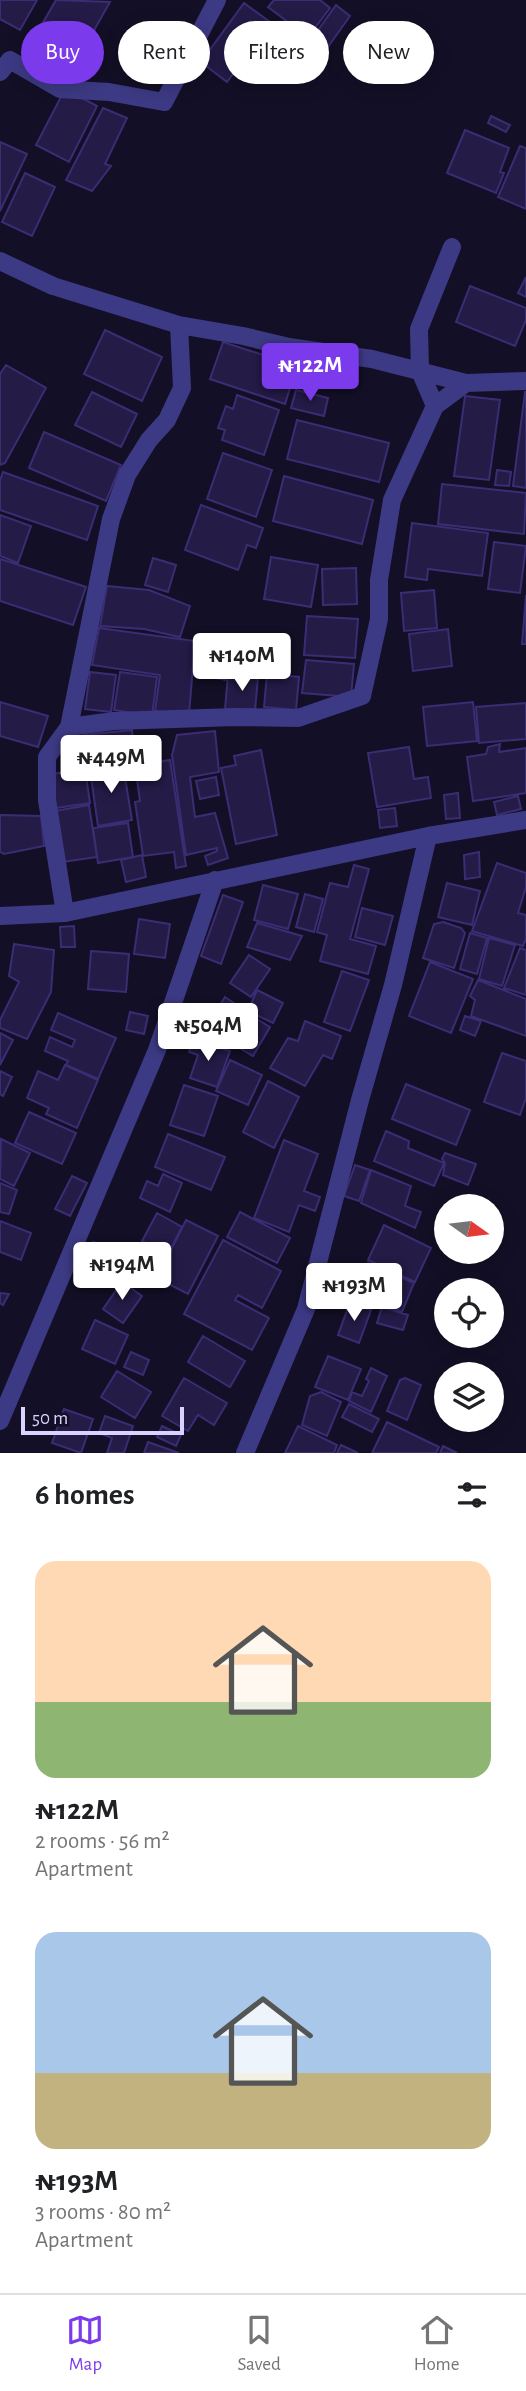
<!DOCTYPE html>
<meta charset="utf-8">
<style>
body{margin:0;font-family:"Alegreya Sans",sans-serif;background:#f2f2f2;color:#202124;height:100vh;display:flex;flex-direction:column;font-size:26px;white-space:nowrap}
*{box-sizing:border-box;margin:0}
p{font-size:23px;color:#757577}
.icon{flex:none;width:38px;height:38px;fill:none;stroke:currentColor;stroke-width:2;stroke-linecap:round;stroke-linejoin:round}
.map{position:relative;height:1453px;overflow:hidden}
.sheet{display:flex;flex-direction:column;background:#fff;flex:1}
.sheet>*{flex:none}
.banner{position:absolute;left:21px;top:21px;width:485px;height:63px;display:flex;gap:14px}
.needle{width:46px;rotate:104deg}
.tools{position:absolute;left:434px;top:1194px;display:grid;gap:14px}
.tools a{display:grid;place-items:center;width:70px;height:70px;border-radius:50%;background:#fff;box-shadow:0 4px 18px #0003;font-size:35px}
.scale{position:absolute;left:21px;bottom:18px;width:163px;box-sizing:border-box;padding-left:7px;border:4px solid #d9d4ff;border-top:0;font-size:19px;line-height:24px;white-space:nowrap;color:#d9d4ff;-webkit-text-stroke:5px #130f26;paint-order:stroke}
.price{position:absolute;translate:-50% -60px;padding:0 16px;border-radius:7px;background:#fff;color:#222;font-size:23px;line-height:46px;filter:drop-shadow(0 2px 4px #0008)}
.price::after{content:'';position:absolute;left:50%;top:42px;width:21px;height:16px;margin-left:-10px;background:inherit;clip-path:polygon(0 0,100% 0,50% 100%)}
.price.selected{background:#7c3aed;color:#fff}
ul{padding:0;list-style:none}
li{display:grid;align-content:center;gap:14px;height:371px;padding:0 35px}
li span{display:grid;place-items:center;height:217px;border-radius:21px;color:#555}
li>.icon{margin-inline-start:auto}
span .icon{width:126px;height:126px;fill:#fffc;stroke-width:1}
li b{font-size:30px}
h2{display:flex;justify-content:space-between;align-items:center;height:84px;padding:0 35px;font-size:30px}
.pill{padding:0 24px;border-radius:32px;background:#fff;box-shadow:0 4px 18px #0003;font-size:24px;line-height:63px}
.pill.selected{background:#7c3aed;color:#fff}
.dock{display:flex;justify-content:space-around;align-items:center;height:98px;border-top:2px solid #e0e0e0;background:#fff;font-size:19px;color:#757577}
.dock a{display:grid;justify-items:center;gap:4px}
.dock .selected{color:#7c3aed}
.map>svg:first-child{display:block}
.building{fill:#241b47;stroke:#3b2d73;stroke-width:2}
.lines{fill:none;stroke-linecap:round;stroke-linejoin:round}
.minor{stroke:#3d3a85;stroke-width:18}
</style>
<div class="map">
<svg width="526" height="1453" viewBox="0 0 526 1453">
<rect width="100%" height="100%" fill="#130f26"/>
<path class="building" d="M0 0H37L20 30 0 19Z
M56 0 110 2 79 57 37 33Z
M274 0H320L330 8 308 37 268 7Z
M244 3 270 22 227 82 201 62Z
M336 5 350 16 325 51 311 40Z
M65 89 97 106 69 162 36 145Z
M103 108 127 118 105 164 111 166 92 191 66 180Z
M491 116 510 125 506 132 488 123Z
M465 130 509 148 500 172 504 173 496 193 447 173Z
M0 142 27 154 0 211Z
M520 146 526 148V209L498 197Z
M25 173 55 187 32 236 2 222Z
M526 277V297L518 293Z
M470 286 526 308V320L515 346 456 322Z
M105 330 162 357 142 401 84 374Z
M223 342 297 366 285 404 210 379Z
M6 365 46 388 5 463 0 465V374Z
M296 390 328 398 324 416 291 408Z
M92 392 137 414 121 447 75 425Z
M525 392H526V488L513 486Z
M237 395 279 410 264 455 222 440 225 430 218 428 226 406 233 409Z
M465 396 500 400 489 480 454 476Z
M297 420 389 443 379 482 287 459Z
M44 432 121 465 106 501 29 468Z
M223 453 272 470 256 517 207 499Z
M497 470 511 472 509 486 495 485Z
M3 472 98 506 87 540 0 510V480Z
M284 476 373 500 362 544 273 521Z
M442 484 526 493 524 534 438 524Z
M201 505 263 528 256 548 247 545 238 570 185 550Z
M0 515 31 526 18 563 0 556Z
M412 523 488 533 482 576 428 569 427 580 405 577Z
M494 542 526 546 520 593 488 589Z
M271 557 318 565 311 607 264 599Z
M153 558 176 565 168 592 145 585Z
M0 559 86 587 73 625 0 601Z
M356 568 357 604 323 605 322 569Z
M107 586 149 590 190 606 180 637 144 629 100 626Z
M434 590 437 628 404 631 401 593Z
M526 595V644H522Z
M307 616 358 619 355 658 304 655Z
M99 628 195 641 189 715 155 711 160 675 92 665Z
M448 629 452 666 413 671 409 634Z
M202 641 232 646 226 680 196 674Z
M306 660 354 664 351 697 302 693Z
M90 672 116 675 111 712 85 709Z
M120 672 157 677 152 716 114 710Z
M267 674 299 677 296 710 264 707Z
M228 675 258 677 255 711 225 709Z
M0 702 48 716 38 747 0 736Z
M473 702 477 741 427 746 423 707Z
M526 703V739L479 743 476 707Z
M132 730 135 763 87 768 84 735Z
M215 731 219 772 190 777 195 817 215 813 228 858 208 865 205 856 217 851V848L186 855 172 755 177 735Z
M500 744 499 752 526 748V793L473 801 467 757 486 754 488 747Z
M409 747 414 779 428 777 431 798 377 807 368 753Z
M261 750 277 835 236 844 221 768 236 765 234 756Z
M140 755 152 756 151 763 170 760 186 866 176 868 174 852 143 856 135 802 140 801 135 765H139Z
M123 765 132 820 98 826 90 770Z
M85 769 90 803 56 808 52 774Z
M216 777 219 795 200 799 196 781Z
M458 793 460 818 446 819 444 795Z
M518 796 521 809 497 815 494 802Z
M89 805 97 857 62 862 55 811Z
M395 808 397 826 380 828 378 810Z
M0 815 41 816 44 846 4 854 0 852Z
M128 823 133 857 98 863 93 828Z
M479 852 480 877 465 879 464 855Z
M142 855 146 877 126 882 121 860Z
M497 863 526 873V887L518 913 526 915V939L523 946 472 931Z
M354 865 369 869 350 939 376 946 368 974 320 961 327 935 317 932 330 883 348 887Z
M447 883 480 891 472 925 438 917Z
M263 885 298 894 288 929 254 920Z
M305 894 323 899 314 932 296 927Z
M223 895 243 902 221 964 201 956Z
M362 908 393 916 385 945 355 937Z
M139 919 170 924 165 958 134 954Z
M443 922 461 928 465 933 454 968 423 958 434 924Z
M257 923 302 936 290 960 247 947Z
M74 926 75 947H61L60 927Z
M470 933 487 938 477 974 460 969Z
M489 938 515 945 502 986 479 979Z
M14 944 54 950 51 992 27 1039 0 1028V1020L19 982 9 976Z
M520 948 526 950V995L504 988Z
M91 951 129 954 126 992 88 989Z
M249 955 270 969 251 997 230 983Z
M430 962 473 979 451 1033 409 1016Z
M342 971 369 980 350 1031 324 1022Z
M478 980 526 999V1036L471 1016 475 1000 470 996Z
M257 990 283 1003 273 1023 248 1011Z
M225 997 253 1016 234 1046 206 1028Z
M130 1012 148 1016 144 1034 126 1030Z
M58 1013 116 1038 98 1079 66 1065 68 1061 45 1051 50 1037 72 1047 75 1040 51 1030Z
M465 1016 481 1021 475 1036 460 1030Z
M255 1018 270 1027 253 1056 238 1047Z
M305 1021 341 1036 332 1059 323 1055 305 1086 270 1068 288 1038 298 1041Z
M0 1033 13 1040 0 1065Z
M194 1039 230 1051 217 1087 190 1078 198 1055 189 1052Z
M502 1053 526 1061V1098L520 1115 484 1102Z
M230 1060 262 1075 248 1105 216 1091Z
M65 1065 98 1080 77 1128 46 1114 49 1108 27 1098 38 1071 58 1080Z
M0 1071 12 1077 3 1096 0 1094Z
M268 1081 299 1097 274 1148 243 1132Z
M406 1084 470 1110 456 1145 392 1119Z
M184 1085 218 1096 204 1136 170 1125Z
M29 1112 76 1133 62 1164 15 1143Z
M386 1131 409 1141 408 1148 444 1163 434 1186 374 1161Z
M168 1134 225 1157 211 1190 155 1167Z
M1 1139 30 1153 14 1186 0 1179Z
M284 1140 318 1154 304 1191 320 1197 315 1211 299 1205 289 1232 254 1218Z
M445 1153 476 1164 468 1185 443 1175 445 1163 442 1159Z
M355 1165 370 1170 359 1201 344 1196Z
M371 1170 411 1186 405 1206 421 1212 415 1228 361 1203Z
M163 1174 182 1183 170 1212 140 1198 147 1181 158 1186Z
M72 1176 87 1183 70 1216 55 1209Z
M0 1183 17 1190 9 1214 0 1212Z
M240 1212 290 1238 277 1263 227 1237Z
M157 1213 182 1227 168 1254 142 1241Z
M186 1220 218 1236 188 1294 157 1278Z
M0 1221 31 1233 21 1260 0 1252Z
M384 1225 431 1248 415 1282 368 1260Z
M223 1240 281 1271 262 1308 238 1295 235 1300 269 1318 252 1350 184 1314Z
M93 1242 108 1247 105 1259 89 1255Z
M368 1263 414 1283 402 1312 356 1293Z
M122 1282 142 1296 123 1323 103 1309Z
M0 1293 9 1294 3 1305 0 1303Z
M350 1302 371 1310 359 1343 338 1335Z
M382 1307 408 1315 403 1330 377 1323Z
M95 1320 128 1335 115 1364 82 1349Z
M203 1336 245 1361 230 1387 188 1362Z
M131 1352 149 1360 143 1375 124 1367Z
M328 1356 361 1369 348 1400 315 1387Z
M371 1368 387 1376 371 1412 349 1401 352 1392 362 1396 369 1381 366 1379Z
M117 1371 151 1392 135 1418 101 1397Z
M184 1378 227 1403 214 1425 198 1415 188 1431 162 1416Z
M405 1378 421 1385 407 1420 387 1411 400 1380Z
M321 1392 341 1402 327 1436 302 1425 310 1396Z
M349 1404 379 1419 372 1432 342 1417Z
M64 1409 93 1419 81 1453 52 1443Z
M105 1416 133 1426 124 1453H107L112 1438 99 1433Z
M387 1422 439 1447 436 1453H372Z
M162 1426 181 1435 176 1446 157 1437Z
M298 1426 337 1445 334 1453H285Z
M148 1442 179 1453H144Z
M341 1445 358 1453H337Z
M443 1446 457 1453H440Z"/>
<g class="lines">
<path class="minor" d="M0 72 10 60 60 89 109 92 164 102 217 0
M0 261 53 286 179 325 243 336 289 347 372 359 466 383 526 381
M435 406 420 371 419 329 452 247
M69 727 111 519 127 475 149 440 167 420 182 388 179 325
M65 913 47 800V757L69 727 114 721 235 717 298 718 362 696 379 619V580L392 500 435 406 466 383
M0 916 65 913 428 836 526 820
M0 1421 157 1050 215 880
M245 1453 306 1309 360 1100 393 985 428 836"/>
</g>
</svg>
<div class="tools">
<a><svg class="needle" viewBox="-14 -14 28 28"><path d="M0-13l5 13h-10z" fill="#e53935"/><path d="M0 13l5-13h-10z" fill="#757577"/></svg></a>
<a><svg class="icon" aria-label="locate" viewBox="0 0 24 24"><circle cx="12" cy="12" r="6"/><path d="M12 2v4M12 18v4M2 12h4M18 12h4"/></svg></a>
<a><svg class="icon" aria-label="layers" viewBox="0 0 24 24"><path d="M12 4l9 5-9 5-9-5zM3 14l9 5 9-5"/></svg></a>
</div>
<div class="scale">50 m</div>
<b class="price selected" style="left:310px;top:403px">₦122M</b>
<b class="price" style="left:242px;top:693px">₦140M</b>
<b class="price" style="left:111px;top:795px">₦449M</b>
<b class="price" style="left:208px;top:1063px">₦504M</b>
<b class="price" style="left:122px;top:1302px">₦194M</b>
<b class="price" style="left:354px;top:1323px">₦193M</b>
<div class="banner">
<a class="pill selected">Buy</a>
<a class="pill">Rent</a>
<a class="pill">Filters</a>
<a class="pill">New</a>
</div>
</div>
<section class="sheet">
<h2>6 homes<svg class="icon" aria-label="filters" viewBox="0 0 24 24"><path d="M4 7h16M4 17h16"/><circle cx="9" cy="7" r="2"/><circle cx="15" cy="17" r="2"/></svg></h2>
<ul>
<li><span style="background:linear-gradient(#ffd9b3 65%,#8fb573 0)"><svg class="icon" aria-label="home" viewBox="0 0 24 24"><path d="M3 11l9-7 9 7M6 9v11h12V9"/></svg></span><div><b>₦122M</b><p>2 rooms · 56 m²</p><p>Apartment</p></div></li>
<li><span style="background:linear-gradient(#a9c7e8 65%,#c2b280 0)"><svg class="icon" aria-label="home" viewBox="0 0 24 24"><path d="M3 11l9-7 9 7M6 9v11h12V9"/></svg></span><div><b>₦193M</b><p>3 rooms · 80 m²</p><p>Apartment</p></div></li>
</ul>
</section>
<nav class="dock">
<a class="selected"><svg class="icon" aria-label="map" viewBox="0 0 24 24"><path d="M3 6l6-2 6 2 6-2v14l-6 2-6-2-6 2zM9 4v14M15 6v14"/></svg>Map</a>
<a><svg class="icon" aria-label="saved" viewBox="0 0 24 24"><path d="M7 4h10v16l-5-4-5 4z"/></svg>Saved</a>
<a><svg class="icon" aria-label="home" viewBox="0 0 24 24"><path d="M3 11l9-7 9 7M6 9v11h12V9"/></svg>Home</a>
</nav>
